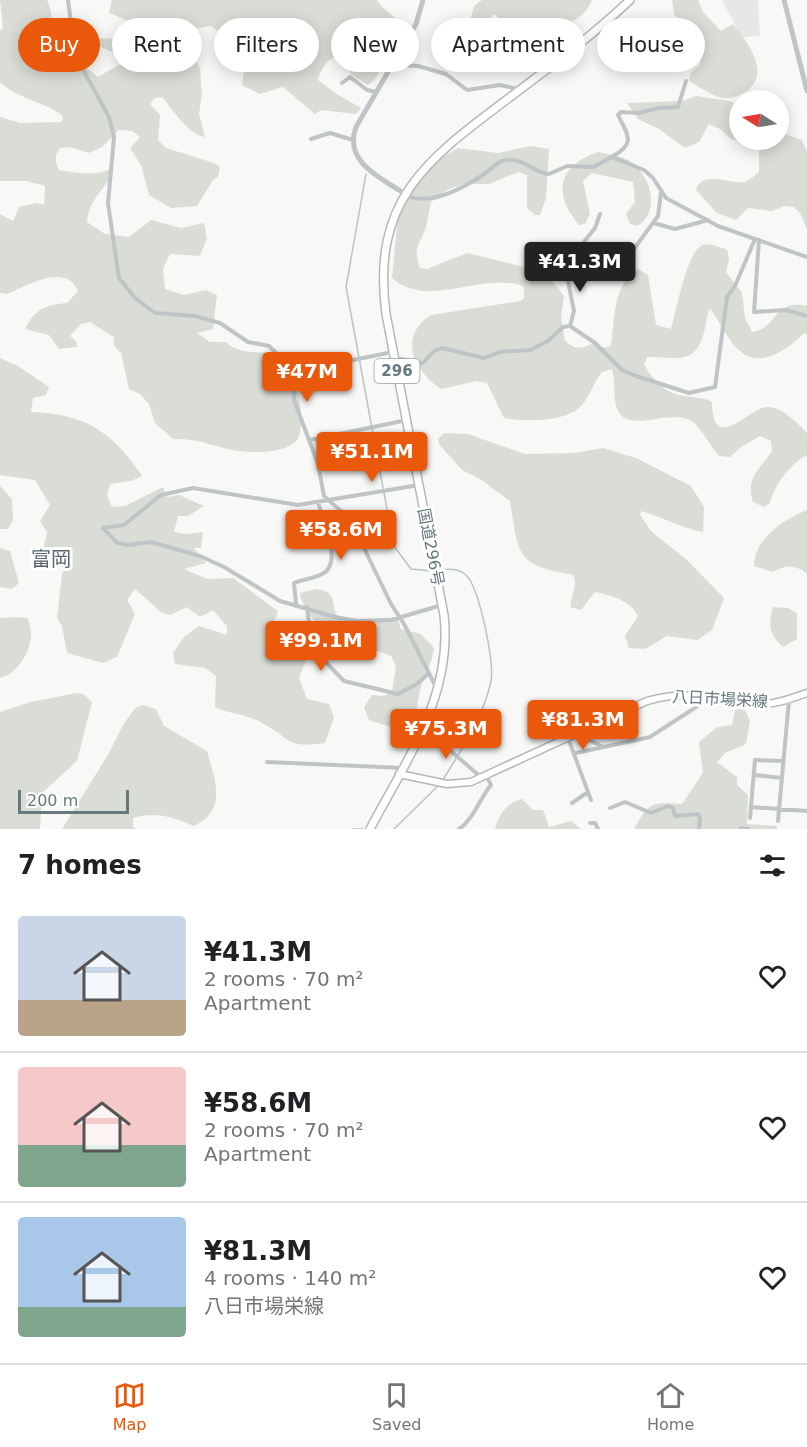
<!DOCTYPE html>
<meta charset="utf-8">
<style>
body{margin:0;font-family:"DejaVu Sans","Noto Sans JP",sans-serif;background:#f2f2f2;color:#202124;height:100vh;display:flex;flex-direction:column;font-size:22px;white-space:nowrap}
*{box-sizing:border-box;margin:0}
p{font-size:20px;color:#757577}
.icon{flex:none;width:33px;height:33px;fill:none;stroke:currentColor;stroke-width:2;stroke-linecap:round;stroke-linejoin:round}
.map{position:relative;height:829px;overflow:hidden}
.panel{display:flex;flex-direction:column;background:#fff;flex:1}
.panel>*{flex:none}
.banner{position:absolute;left:18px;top:18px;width:771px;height:54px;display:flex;gap:12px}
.needle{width:39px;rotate:281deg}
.controls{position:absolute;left:729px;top:90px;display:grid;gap:12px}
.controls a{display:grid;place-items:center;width:60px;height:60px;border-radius:50%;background:#fff;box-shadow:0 3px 15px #0003;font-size:30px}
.scale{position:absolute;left:18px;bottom:15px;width:111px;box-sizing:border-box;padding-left:6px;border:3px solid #65797f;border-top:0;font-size:16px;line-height:21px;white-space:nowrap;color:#65797f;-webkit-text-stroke:4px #fff;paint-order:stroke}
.price{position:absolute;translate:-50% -51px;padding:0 14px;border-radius:6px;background:#ea580c;color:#fff;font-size:20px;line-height:39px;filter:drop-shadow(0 2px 3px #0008)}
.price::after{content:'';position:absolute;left:50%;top:36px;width:18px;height:14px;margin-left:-9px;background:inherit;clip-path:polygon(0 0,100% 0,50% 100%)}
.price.on{background:#222;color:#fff}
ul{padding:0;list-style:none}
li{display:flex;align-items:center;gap:18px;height:150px;padding:0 18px}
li+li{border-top:2px solid #e0e0e0}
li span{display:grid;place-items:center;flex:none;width:168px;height:120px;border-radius:6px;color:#555}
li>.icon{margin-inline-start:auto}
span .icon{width:72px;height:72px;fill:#fffc;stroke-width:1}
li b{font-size:26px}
h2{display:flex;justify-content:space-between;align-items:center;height:72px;padding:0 18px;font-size:26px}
.pill{padding:0 21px;border-radius:27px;background:#fff;box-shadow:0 3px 15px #0003;font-size:21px;line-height:54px}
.pill.on{background:#ea580c;color:#fff}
.dock{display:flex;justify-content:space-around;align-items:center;height:84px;border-top:2px solid #e0e0e0;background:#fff;font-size:16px;color:#757577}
.dock a{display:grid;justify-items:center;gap:3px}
.dock .on{color:#ea580c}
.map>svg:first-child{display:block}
.built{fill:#e6e8e7}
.green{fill:#d9ddd5}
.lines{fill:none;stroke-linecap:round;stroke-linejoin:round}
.stream{stroke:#b6c5c7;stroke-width:1.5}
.primary-casing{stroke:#b1b8ba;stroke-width:9}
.trunk-casing{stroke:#b3b8ba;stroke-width:10}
.minor{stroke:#bfc5c7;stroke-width:4}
.tertiary{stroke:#bfc5c7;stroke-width:5}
.primary{stroke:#fff;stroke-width:6}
.trunk{stroke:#fff;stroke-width:7}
.labels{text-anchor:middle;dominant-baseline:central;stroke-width:6;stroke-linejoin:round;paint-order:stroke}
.shield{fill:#fff;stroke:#93a1a5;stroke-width:1.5}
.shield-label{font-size:15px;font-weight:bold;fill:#65797f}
.street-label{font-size:16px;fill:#65797f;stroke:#fff}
.quarter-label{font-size:20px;fill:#57666b;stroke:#fff}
</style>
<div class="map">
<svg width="807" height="829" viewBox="0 0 807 829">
<rect width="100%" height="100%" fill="#f8f8f6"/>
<path class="built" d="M722 0H758L760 35 742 38Z"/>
<path class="green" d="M0 0H47C58 24 46 37 37 59L68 53 98 77 122 63 123 57 92 43 98 39 110 38 118 44 191 54 200 68 202 95 199 114 205 137C188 134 173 110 162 97L155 98 150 104 160 115 158 140 166 148 214 163 220 167 218 177 213 180 197 206 171 208 149 195 141 165 130 148 140 137 132 131 119 130 102 147 89 153 70 147 60 148C54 156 55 161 59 170 78 173 97 177 114 167 108 190 90 194 87 222L105 234 129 237 151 220 181 228 204 223 207 238 200 256 170 254 163 269 165 289 184 295 206 290 217 295 213 329 197 333 210 342H226C239 356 269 352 286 352 293 372 308 418 298 438 288 456 244 453 228 449 208 444 194 438 173 439L155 423 149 404 140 394 129 389 121 353 114 346V337L90 322 81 324 70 336 76 341 77 347 59 349 49 335 25 329C35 309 45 305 67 303L78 291C65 262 27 286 7 294L0 293V214L13 221 19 207 37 203 44 205 45 186 26 181H0V117L20 123 62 122 63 116C44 101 17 99 0 82V31L3 27Z
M112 0H377C379 6 400 21 407 29L374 80 368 85 352 75 338 55C328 58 320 70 318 80L335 93 361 108 356 114 321 110 315 114 283 87 260 94 242 85 245 61 240 47 211 26 200 28 129 21 109 13Z
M482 0H592C583 22 570 22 549 25L537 45 518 35 494 14 466 46 464 42 474 6Z
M672 0H698L703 12 721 31 733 24C747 41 773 75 745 92 738 96 730 99 722 98 711 95 699 87 689 81L690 74 700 65C702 40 696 28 674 15Z
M696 96 730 101 739 107 740 140H778L779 132 802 140 807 152V229L800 213 794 207 784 206 772 211 748 208 736 220 717 213 696 190C702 170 728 184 743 182 748 182 755 175 759 172V148L731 139 720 129 709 124 699 142 685 148 659 129 638 119 627 103 682 101Z
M530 146 549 149 546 198 540 215H535L527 208V175L518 172 489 184H463L447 190 431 202C429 210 428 219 426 227 420 245 412 247 420 268L427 269 467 253 533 269 553 282 564 296 561 318 565 341C575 349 580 350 591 344L606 348 611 345C615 319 613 283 638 269L648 275 656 325 671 329C676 312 687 250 703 245 710 243 720 248 727 249L729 259 726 272 742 293 745 318 752 332C778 329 773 298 807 306V334L804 333C790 348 761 369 741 352 727 341 721 322 710 309 705 319 706 327 703 336 693 367 671 356 647 357L644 364C651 377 663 392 679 395 692 398 700 396 712 402 713 457 750 405 769 407 785 409 796 422 807 433V455C790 464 775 484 770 503L764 507 753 502C745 479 759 470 772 451L771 441 760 436 741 447 730 457 719 456C712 448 700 427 693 422 672 407 630 434 618 411 612 398 616 383 612 369L602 372C594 382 590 395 582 405 568 422 524 422 504 418L487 383 477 381 441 389C414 371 397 337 431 315L520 301 524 298V287C518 283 512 283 505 283 467 280 424 306 392 278L398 215 405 198 435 162 458 148 498 153Z
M598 152C607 154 622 156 630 161 651 176 661 210 638 226L630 224 626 214 635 202 633 182 592 173 583 181 590 214 585 224 579 225C552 193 558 166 598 152Z
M0 358 18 366 49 387 46 395 33 398 31 412C85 414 112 431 142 476L131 481 110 484 107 495 112 507 125 506 163 487 167 497 179 495 204 506 188 516H178L174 532 185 534 203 532 201 548H194L206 563 184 569 207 579 233 578 278 611 271 630 279 649 308 644V655L299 678 307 699 329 704 334 717 325 743C286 748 294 741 264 724 251 715 230 714 215 707L216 676 205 668 175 664 173 653 184 637 199 626 227 635V626L213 610 200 617 187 607 170 615 161 612 135 589 127 600 135 614 117 657 103 663 67 653 62 626 57 618 62 574 67 563 50 562 43 550 47 533 40 521 50 505 35 480 0 475Z
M444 433 468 434 525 454 575 453 603 448 636 458 691 486 704 507 703 532C682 528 662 517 641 511L640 515 652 532 687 560 724 598 712 630 697 640 667 636 645 649 629 648 625 636 638 616C630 600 612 596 595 592L581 610 570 607 575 584 574 575C515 565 519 556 510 501L480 479 462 470 439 444 438 439Z
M0 486 12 499 13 520 8 529H0Z
M807 510V574C795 564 786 565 773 572L754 566C754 539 784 519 807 510Z
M0 548 10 551 19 583 12 589 0 587Z
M317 589C343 593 326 609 342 620 357 630 368 618 384 618 388 617 394 620 398 620L401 629 421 634 434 648C432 662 427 671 422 684 415 702 422 724 397 729L369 720 364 707 372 695 383 696 392 693 396 666 391 656C376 648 356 649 341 641 324 633 302 612 300 593Z
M773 607 788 608 797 613V639L783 647C769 634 768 626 773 607Z
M18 617 27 618C39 638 22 673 0 678V618Z
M77 693 83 694 92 702 77 761 42 793 40 829H0V712L31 702Z
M143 705 156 709 164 726 207 751C215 781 228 809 194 826 173 817 155 811 133 818V827L136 829H62L109 753 123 725 135 708Z
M744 708 750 721 746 744 725 753 717 762 737 777V785L748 795 747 824 777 826V829H634C649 802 651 802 682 804L703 773 699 742 717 727 732 725 735 710Z
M522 799 533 810H543L549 827 571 821 581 829H495C498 816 508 801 522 799Z"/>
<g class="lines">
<path class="stream" d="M366 174 346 287 383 488
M384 493 394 546 411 569 432 571
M439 570C449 569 458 568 466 575 479 587 495 663 491 681 484 716 461 751 442 781
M353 829H363
M394 829 439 785"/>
<defs>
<path id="primary" d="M399 774 447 784 471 782 647 701C688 689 713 700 753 704 771 706 790 699 807 693"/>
<path id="trunk" d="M370 829C406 761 453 695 444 615L386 314C371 200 426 160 509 98 550 67 592 36 630 0"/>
</defs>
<use href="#primary" class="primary-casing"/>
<use href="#trunk" class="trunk-casing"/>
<path class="minor" d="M68 0 74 46 81 66 109 117 114 137 108 203 119 278 135 298 155 313 195 316 220 323 248 342 269 346 293 370 294 400 318 464 324 496 350 519 391 604 404 624 437 689
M392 65 418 66 446 74 467 90 500 85 518 89
M542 72 541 65 549 50 565 34
M342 83 350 77 367 90 376 92
M311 139 330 133 353 140
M613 156C637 143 627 134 618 115L621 112 639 113 659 108 678 107 686 81
M406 195C429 207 463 188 483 175 490 170 497 161 506 160 523 157 534 173 549 174L567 166 593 167 612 157 644 170 653 178 666 198 718 226 807 257
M654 223 675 229 708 220
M759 240 754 312 786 310 807 316
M583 252 588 255 604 251 631 253 658 216 661 193
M570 326 574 311 568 281 583 252V243L595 228 600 214
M395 358 423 363 434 351 442 348 484 358 500 352 530 350 548 341 563 327 570 326 595 343 622 370 636 376 689 393 715 387 727 297 735 286 755 239
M293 372 393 352
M310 440 407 420
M419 485 298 505 193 488 161 495 124 525 103 528 117 543 128 545 151 542 200 556 224 567 280 601 335 617 357 621 391 620 442 605
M296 604 294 583C303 579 313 579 322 574 344 564 322 518 318 502
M307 607 312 648 344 681 398 694 417 684 429 673
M424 728 482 778
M577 734 603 747
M568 738 591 800
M576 753 650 737 704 702 708 696
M267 762 403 768
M754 775 782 778
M572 803 588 792
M751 807 807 811
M610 808 625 802 651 813 668 806 673 808 675 816 698 814 700 818 699 829
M750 818 755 760 784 761
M778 821 789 700
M590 823H595L598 829
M741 828 748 829
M459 829C473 820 480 798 491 785L487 777"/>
<path class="tertiary" d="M784 0 807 91
M405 194C381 178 343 162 356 127L416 24 423 0"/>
<use href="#primary" class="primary"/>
<use href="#trunk" class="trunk"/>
</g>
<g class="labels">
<rect class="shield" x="374.5" y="359" width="45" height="24" rx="4.5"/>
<g class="shield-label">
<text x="397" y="371">296</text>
</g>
<g class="street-label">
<text transform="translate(431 547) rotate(79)">国道296号</text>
<text transform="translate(720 699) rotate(3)">八日市場栄線</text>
</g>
<g class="quarter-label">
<text x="51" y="559">富岡</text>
</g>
</g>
</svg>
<div class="controls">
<a><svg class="needle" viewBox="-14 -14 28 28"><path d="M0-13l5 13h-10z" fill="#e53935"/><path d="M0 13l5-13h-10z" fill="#757577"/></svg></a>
</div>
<div class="scale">200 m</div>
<b class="price on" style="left:580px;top:293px">¥41.3M</b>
<b class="price" style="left:307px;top:403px">¥47M</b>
<b class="price" style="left:372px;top:483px">¥51.1M</b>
<b class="price" style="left:341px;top:561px">¥58.6M</b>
<b class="price" style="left:321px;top:672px">¥99.1M</b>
<b class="price" style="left:583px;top:751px">¥81.3M</b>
<b class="price" style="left:446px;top:760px">¥75.3M</b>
<div class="banner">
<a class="pill on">Buy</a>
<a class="pill">Rent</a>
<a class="pill">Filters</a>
<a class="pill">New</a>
<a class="pill">Apartment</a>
<a class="pill">House</a>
</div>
</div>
<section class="panel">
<h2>7 homes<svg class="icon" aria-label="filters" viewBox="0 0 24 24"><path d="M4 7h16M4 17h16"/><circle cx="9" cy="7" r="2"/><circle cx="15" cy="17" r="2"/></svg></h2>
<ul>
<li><span style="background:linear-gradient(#c9d6e8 70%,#b9a48a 0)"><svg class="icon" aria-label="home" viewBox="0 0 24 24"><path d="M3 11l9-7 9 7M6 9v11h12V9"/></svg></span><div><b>¥41.3M</b><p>2 rooms · 70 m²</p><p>Apartment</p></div><svg class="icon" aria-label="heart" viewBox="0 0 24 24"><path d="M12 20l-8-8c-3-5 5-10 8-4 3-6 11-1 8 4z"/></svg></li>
<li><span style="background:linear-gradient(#f6c9c9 65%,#7fa58c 0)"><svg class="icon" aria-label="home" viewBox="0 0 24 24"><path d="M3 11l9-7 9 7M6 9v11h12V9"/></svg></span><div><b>¥58.6M</b><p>2 rooms · 70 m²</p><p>Apartment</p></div><svg class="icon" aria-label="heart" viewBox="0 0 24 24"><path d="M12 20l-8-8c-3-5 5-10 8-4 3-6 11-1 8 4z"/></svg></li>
<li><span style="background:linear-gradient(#a9c7e8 75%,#7fa58c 0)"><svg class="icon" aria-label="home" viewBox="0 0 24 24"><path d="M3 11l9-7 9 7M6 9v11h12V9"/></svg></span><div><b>¥81.3M</b><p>4 rooms · 140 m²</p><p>八日市場栄線</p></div><svg class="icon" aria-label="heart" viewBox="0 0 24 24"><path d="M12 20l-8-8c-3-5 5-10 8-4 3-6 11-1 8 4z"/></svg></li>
</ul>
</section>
<nav class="dock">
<a class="on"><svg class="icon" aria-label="map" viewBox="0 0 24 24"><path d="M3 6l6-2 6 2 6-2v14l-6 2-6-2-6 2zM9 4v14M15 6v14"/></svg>Map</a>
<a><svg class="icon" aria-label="saved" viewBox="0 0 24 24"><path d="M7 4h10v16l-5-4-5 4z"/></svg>Saved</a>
<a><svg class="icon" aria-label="home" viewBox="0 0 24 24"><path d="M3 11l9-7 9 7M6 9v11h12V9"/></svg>Home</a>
</nav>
